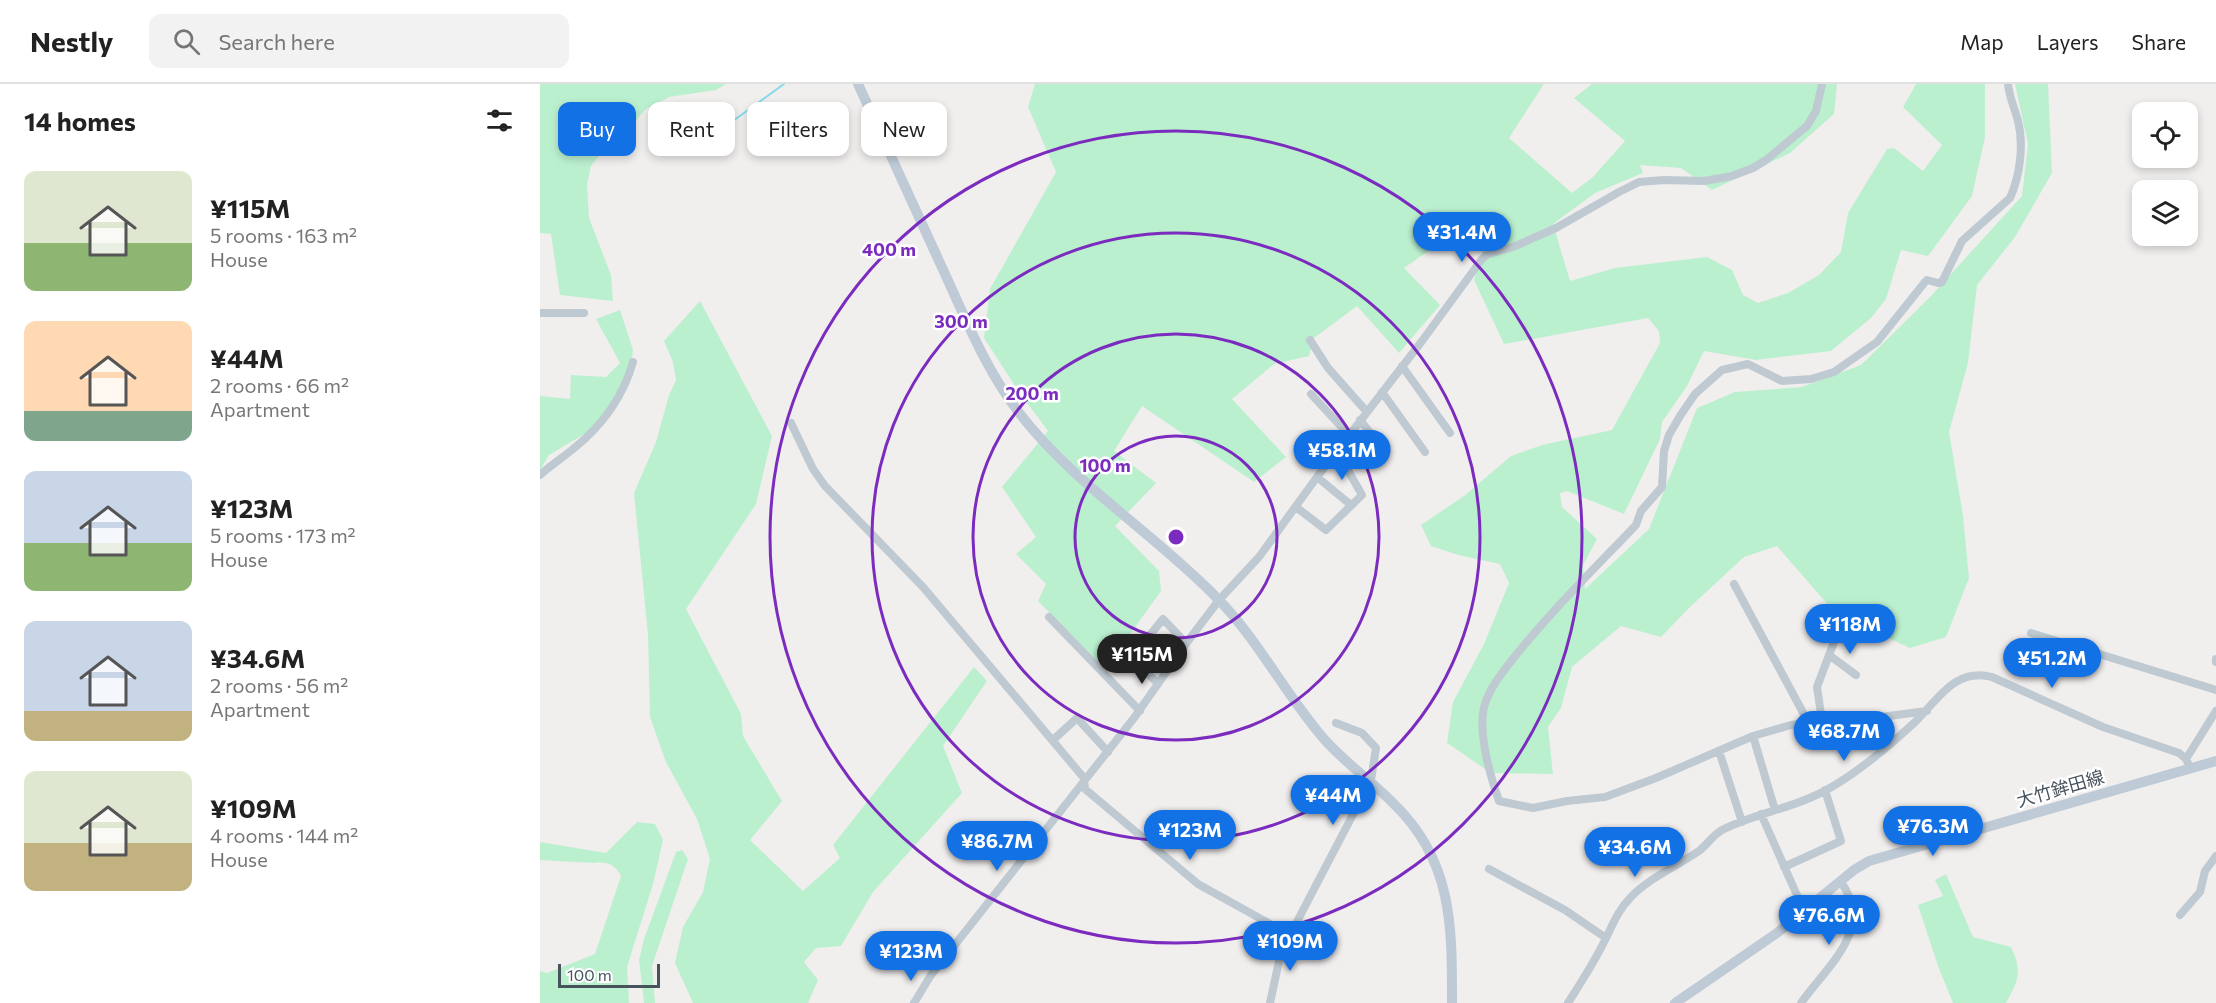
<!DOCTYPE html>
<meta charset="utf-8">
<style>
body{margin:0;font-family:Commissioner,"Noto Sans JP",sans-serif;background:#f2f2f2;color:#222;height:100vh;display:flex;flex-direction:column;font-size:22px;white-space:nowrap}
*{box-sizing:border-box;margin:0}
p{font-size:20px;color:#767676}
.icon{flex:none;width:33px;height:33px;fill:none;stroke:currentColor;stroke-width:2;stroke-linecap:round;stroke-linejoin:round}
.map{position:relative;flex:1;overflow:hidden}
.sheet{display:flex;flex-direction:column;background:#fff;width:540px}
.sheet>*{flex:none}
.top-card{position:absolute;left:18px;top:18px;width:570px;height:54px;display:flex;gap:12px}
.buttons{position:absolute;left:1592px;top:18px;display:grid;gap:12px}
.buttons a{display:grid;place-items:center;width:66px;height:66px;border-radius:12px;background:#fff;box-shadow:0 3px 9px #0003;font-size:30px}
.scale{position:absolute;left:18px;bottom:15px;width:102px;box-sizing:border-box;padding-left:6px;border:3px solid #46525c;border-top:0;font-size:16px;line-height:21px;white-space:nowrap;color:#46525c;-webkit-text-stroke:4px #fff;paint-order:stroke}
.price{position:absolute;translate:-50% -51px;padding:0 14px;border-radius:21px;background:#1371e6;color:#fff;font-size:20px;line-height:39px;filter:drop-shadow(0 2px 3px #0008)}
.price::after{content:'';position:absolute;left:50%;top:36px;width:18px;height:14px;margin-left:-9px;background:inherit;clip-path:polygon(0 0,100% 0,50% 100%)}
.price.selected{background:#222;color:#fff}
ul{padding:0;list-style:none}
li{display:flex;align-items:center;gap:18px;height:150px;padding:0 24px}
li span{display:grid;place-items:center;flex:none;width:168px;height:120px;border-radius:12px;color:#555}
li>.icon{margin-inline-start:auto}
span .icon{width:72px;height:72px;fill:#fffc;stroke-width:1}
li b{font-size:26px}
h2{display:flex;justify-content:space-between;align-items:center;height:72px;padding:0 24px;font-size:26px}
.pill{padding:0 21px;border-radius:12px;background:#fff;box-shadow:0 3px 9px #0003;font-size:21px;line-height:54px}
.pill.selected{background:#1371e6;color:#fff}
header{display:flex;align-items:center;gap:36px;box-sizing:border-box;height:84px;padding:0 30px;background:#fff;border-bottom:2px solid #e0e0e0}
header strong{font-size:28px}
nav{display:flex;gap:33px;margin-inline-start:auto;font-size:21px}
.search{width:420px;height:54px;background:#f2f2f2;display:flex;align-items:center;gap:15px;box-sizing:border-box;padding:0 21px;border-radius:12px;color:#767676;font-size:22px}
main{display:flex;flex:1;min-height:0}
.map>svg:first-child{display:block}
.green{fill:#bbf0cf}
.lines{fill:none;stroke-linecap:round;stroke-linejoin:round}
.stream{stroke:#87daee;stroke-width:2}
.street{stroke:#bec9d1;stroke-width:8}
.secondary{stroke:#becad6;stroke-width:10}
.ring{fill:none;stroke:#7b2cbf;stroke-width:3}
.labels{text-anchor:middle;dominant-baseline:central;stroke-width:5;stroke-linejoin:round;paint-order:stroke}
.street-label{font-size:18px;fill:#46525c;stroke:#fff}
.centre{fill:#7b2cbf;stroke:#fff;stroke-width:3}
.ring-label{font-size:18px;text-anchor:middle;font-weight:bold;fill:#7b2cbf;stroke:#fff;stroke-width:5;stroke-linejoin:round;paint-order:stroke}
</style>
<header>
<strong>Nestly</strong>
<div class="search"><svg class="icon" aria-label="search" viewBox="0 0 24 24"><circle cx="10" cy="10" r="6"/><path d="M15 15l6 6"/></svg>Search here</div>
<nav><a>Map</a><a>Layers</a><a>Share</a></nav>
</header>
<main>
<section class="sheet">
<h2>14 homes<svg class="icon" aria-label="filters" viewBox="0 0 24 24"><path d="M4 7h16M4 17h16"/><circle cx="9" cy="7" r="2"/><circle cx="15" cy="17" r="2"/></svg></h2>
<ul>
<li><span style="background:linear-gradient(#dfe7d0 60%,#8fb573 0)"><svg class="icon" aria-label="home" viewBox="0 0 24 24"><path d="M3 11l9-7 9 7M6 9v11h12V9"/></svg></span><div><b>¥115M</b><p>5 rooms · 163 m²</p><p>House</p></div></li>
<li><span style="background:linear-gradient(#ffd9b3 75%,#7fa58c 0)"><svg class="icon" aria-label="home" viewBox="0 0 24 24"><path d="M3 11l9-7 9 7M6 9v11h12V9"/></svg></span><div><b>¥44M</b><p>2 rooms · 66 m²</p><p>Apartment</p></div></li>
<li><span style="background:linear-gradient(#c9d6e8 60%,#8fb573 0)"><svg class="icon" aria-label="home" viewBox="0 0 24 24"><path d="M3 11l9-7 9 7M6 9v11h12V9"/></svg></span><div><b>¥123M</b><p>5 rooms · 173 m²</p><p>House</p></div></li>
<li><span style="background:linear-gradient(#c9d6e8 75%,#c2b280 0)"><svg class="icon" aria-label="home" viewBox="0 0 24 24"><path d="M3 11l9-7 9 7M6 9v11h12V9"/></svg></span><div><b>¥34.6M</b><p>2 rooms · 56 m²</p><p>Apartment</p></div></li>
<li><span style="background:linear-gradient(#dfe7d0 60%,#c2b280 0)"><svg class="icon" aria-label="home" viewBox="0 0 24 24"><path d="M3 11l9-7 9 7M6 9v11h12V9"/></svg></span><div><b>¥109M</b><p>4 rooms · 144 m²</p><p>House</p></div></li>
</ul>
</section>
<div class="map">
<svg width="1676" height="919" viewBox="0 0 1676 919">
<rect width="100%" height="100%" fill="#f1eeee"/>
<path class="green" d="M0 0H186L176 6 129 13 106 25 88 45 67 61 51 82 47 100 49 134 71 191 73 217 20 211 11 150 0 149Z
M495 0H1004L969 54 1032 109 1053 93 1085 57 1034 14 1052 0H1297L1294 30 1250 69 1172 106 1141 84 1100 81 1103 89 1055 109 1013 140 1030 197 1075 184 1167 173 1192 186 1203 211 1218 219 1248 209 1279 191 1301 168 1308 129 1347 65 1354 64 1383 87 1402 61 1363 23 1376 0H1445V53L1432 112 1388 172 1361 166 1346 215 1331 234 1291 267 1216 276 1164 267 1147 302 1122 338 1120 355 1084 430 1027 407 1020 409 1022 423 1057 455 1043 481 1045 505 1109 445 1157 324 1195 308 1262 303 1321 281 1390 213 1482 112 1488 60 1475 0H1508L1512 89 1475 153 1437 201 1428 279 1409 348 1423 432 1429 494 1406 553 1370 564 1296 530 1237 462 1204 473 1149 524 1121 553 1081 542 1032 583 1021 624 1008 643 1013 690 951 689 907 659 913 618 944 560 969 499 960 480 918 471 891 462 881 441 924 412 971 372 1002 361 1072 346 1120 259 1119 247 1108 234 964 260 934 196 946 156 937 133 864 184 900 221 859 269 817 222 774 254 769 272 734 280 692 315 746 373 714 398 602 322 574 367 616 399 575 442 619 487 621 507 565 585 498 517 506 500 476 470 496 453 462 403 508 347 479 308 444 254 450 205 516 88 488 23Z
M160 217 232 352 216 420 146 525 201 630 203 652 242 717 210 756 263 807 300 774 293 761 434 583 447 597 403 662 422 709 333 808 301 862 276 864 264 878 278 896 268 919H153L135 879 143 843 163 808 170 775 157 735 126 678 110 633 108 551 94 409 116 358 129 311 136 296 133 278 124 257Z
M80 226 93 266 91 283 65 338 9 371 0 386V312L30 315 31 291 66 293 80 279 56 235Z
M97 738 115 740 123 756 113 800 87 883 89 919H0V887L7 889 55 870 81 792C76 781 66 777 54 779L0 776V758L66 769Z
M142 766 148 775 112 882 115 919H104L99 876 104 855 136 768Z
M1406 790 1433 853 1471 863C1483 888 1478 897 1466 919H1413L1398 882 1378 821 1403 812 1395 796Z"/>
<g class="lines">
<path class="stream" d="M173 44 193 37 244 0"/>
<path class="street" d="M0 229H44
M770 256 788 284 827 328
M862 282 910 349
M842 308 885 368
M771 310 809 351
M820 336 842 364
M251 339 273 385 285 402 383 503 544 694 545 705 658 800 750 851
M0 391C10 382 22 374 33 365 62 342 83 313 93 278
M777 393 811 421
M756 423 786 446 822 411 797 367
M1194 500 1268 638
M509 533 600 627
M1491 549 1676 606
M1289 571 1316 591
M1676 575V578
M618 600 592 573 623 535 646 559
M1387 627 1318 636 1282 637 1251 641 1213 652 1116 694 1065 713 1027 717 993 724 959 717C950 691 938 650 944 623 949 605 961 590 972 576 1010 528 1054 485 1096 441L1101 427 1122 403 1124 367 1129 351 1140 332 1155 310 1182 286 1208 280 1242 297 1271 295 1294 288 1337 258 1385 198 1387 196 1398 199 1402 198 1422 157 1470 114C1480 92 1484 61 1478 37 1475 25 1469 13 1468 0
M1282 637 1277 603 1300 542
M1213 652 1235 726
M513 656 537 634 568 668
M1179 667 1202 738
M1648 679 1646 675 1676 627
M1221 730 1264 827
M1244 783 1301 757 1285 706
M949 785 1025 826 1066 854
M1640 831 1660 808 1665 787 1676 772
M374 919 391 891 594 634 648 557 679 516 719 473 777 393 882 257 942 175 948 170 973 163 1016 144 1079 108 1099 98 1124 96 1164 97 1192 92 1213 84 1226 76 1267 42 1276 27 1282 0
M730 919 739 877 750 851 831 696 836 664 822 649 796 639
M1028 919C1040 900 1053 880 1063 860 1072 843 1077 827 1091 813 1109 794 1137 782 1159 767 1167 761 1173 751 1182 746 1211 731 1243 726 1272 713 1307 698 1347 664 1375 638 1398 616 1415 583 1452 593L1563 643 1639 669 1646 675
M1261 919C1286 883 1337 844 1300 797"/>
<path class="secondary" d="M318 0C347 63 376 127 405 190 427 238 447 288 480 330 535 401 615 450 678 515 719 557 745 610 784 655 804 678 832 697 854 720 913 777 912 843 912 919
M1135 919 1237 849 1314 786 1329 777 1676 677"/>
</g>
<g class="ring">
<circle cx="636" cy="453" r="101"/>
<circle cx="636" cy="453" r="203"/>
<circle cx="636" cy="453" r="304"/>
<circle cx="636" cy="453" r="406"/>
</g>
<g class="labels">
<g class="street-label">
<text transform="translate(1520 704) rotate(-16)">大竹鉾田線</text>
</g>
</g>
<circle cx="636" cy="453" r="9" class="centre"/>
<g class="ring-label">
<text x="349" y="172">400 m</text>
<text x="421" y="244">300 m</text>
<text x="492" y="316">200 m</text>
<text x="565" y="388">100 m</text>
</g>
</svg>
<div class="buttons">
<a><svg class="icon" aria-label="locate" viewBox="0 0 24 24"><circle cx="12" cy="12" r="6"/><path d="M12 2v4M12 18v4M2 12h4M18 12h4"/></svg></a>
<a><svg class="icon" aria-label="layers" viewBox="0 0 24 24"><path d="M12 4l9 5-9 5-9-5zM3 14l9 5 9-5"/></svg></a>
</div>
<div class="scale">100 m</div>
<b class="price" style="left:922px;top:179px">¥31.4M</b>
<b class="price" style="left:802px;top:397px">¥58.1M</b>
<b class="price" style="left:1310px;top:571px">¥118M</b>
<b class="price selected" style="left:602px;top:601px">¥115M</b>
<b class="price" style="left:1512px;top:605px">¥51.2M</b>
<b class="price" style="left:1304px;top:678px">¥68.7M</b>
<b class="price" style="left:793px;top:742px">¥44M</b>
<b class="price" style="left:1393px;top:773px">¥76.3M</b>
<b class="price" style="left:650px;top:777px">¥123M</b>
<b class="price" style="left:457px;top:788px">¥86.7M</b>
<b class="price" style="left:1095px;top:794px">¥34.6M</b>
<b class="price" style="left:1289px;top:862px">¥76.6M</b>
<b class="price" style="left:750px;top:888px">¥109M</b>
<b class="price" style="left:371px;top:898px">¥123M</b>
<div class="top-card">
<a class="pill selected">Buy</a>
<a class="pill">Rent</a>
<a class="pill">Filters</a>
<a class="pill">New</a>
</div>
</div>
</main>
